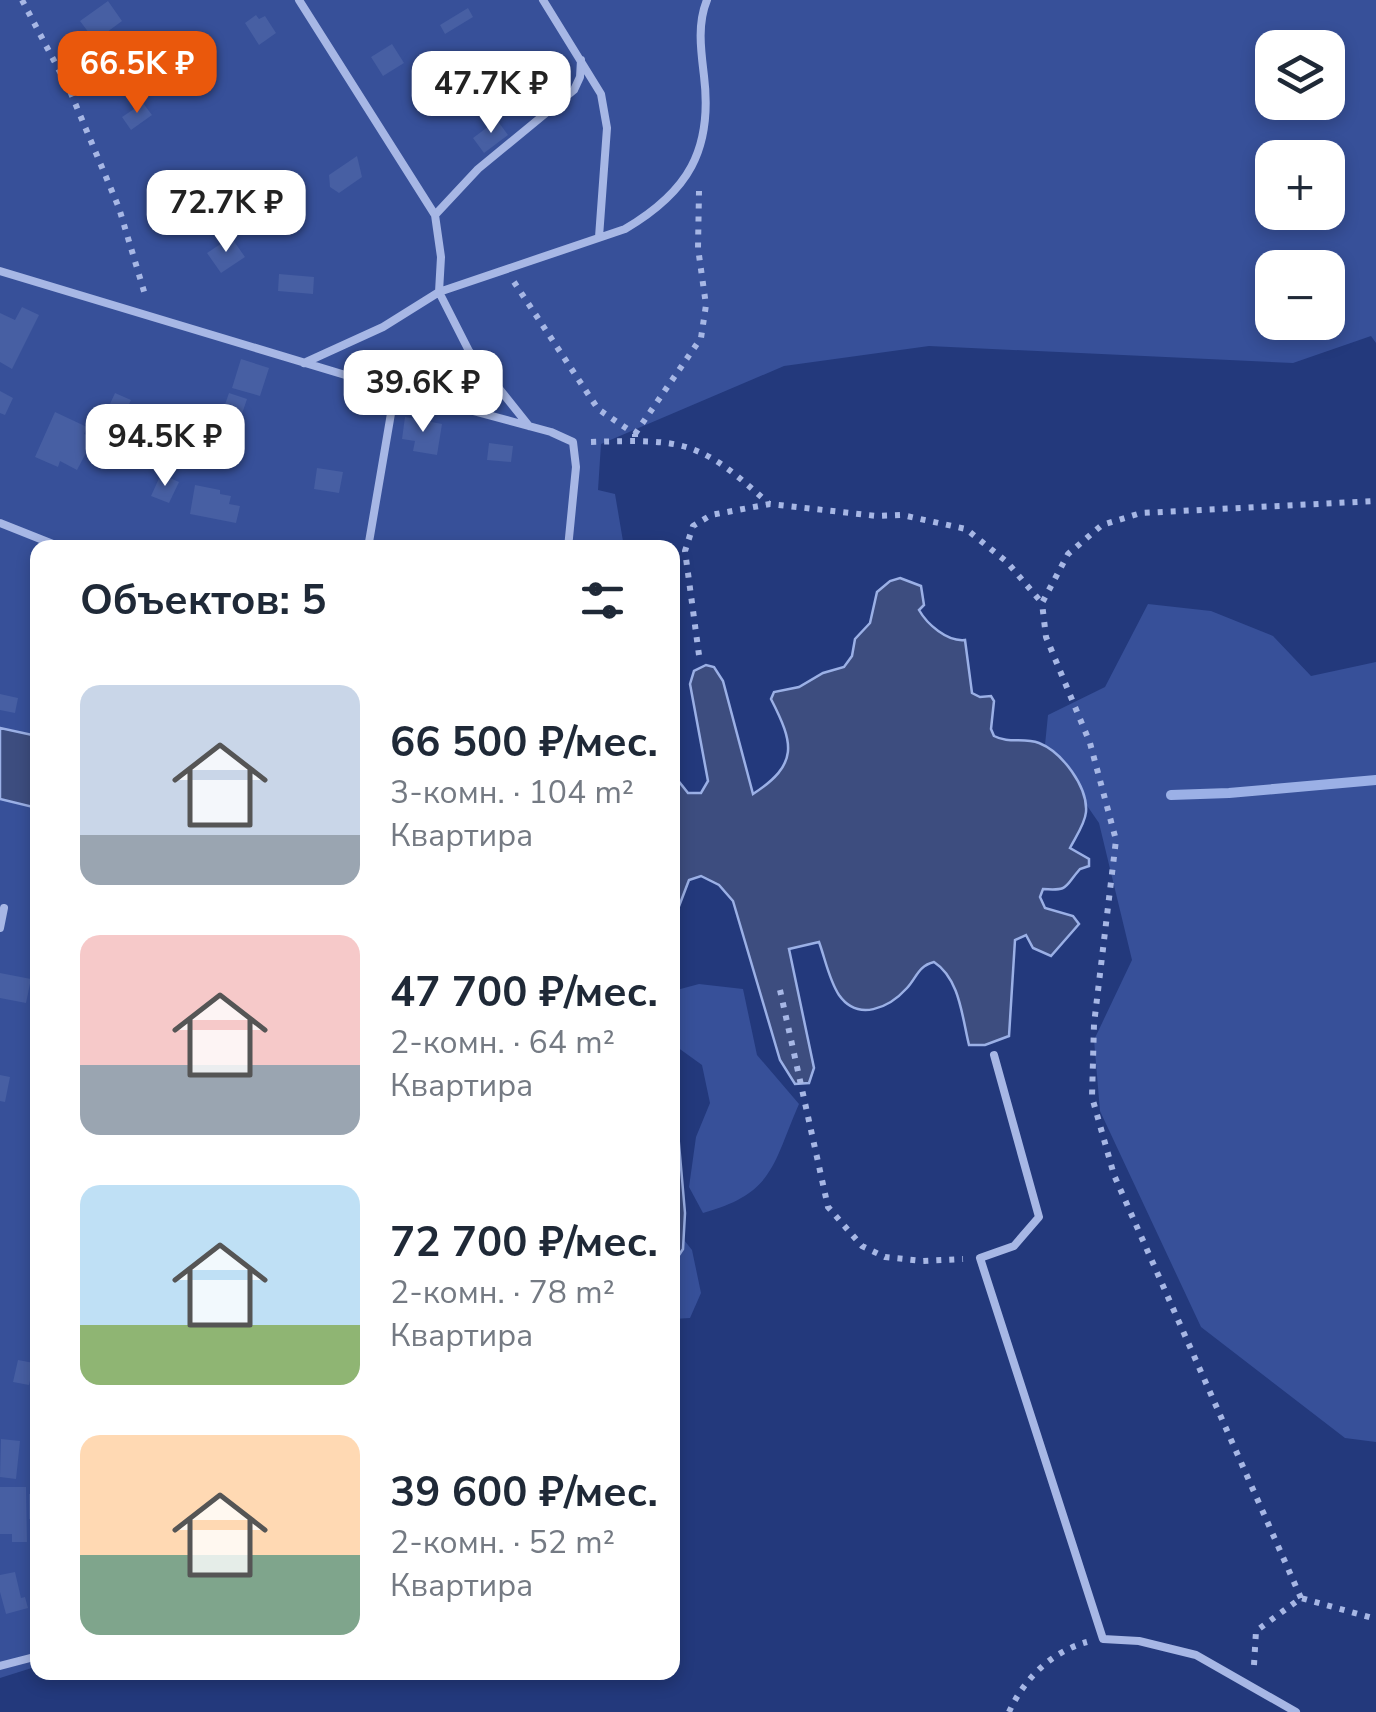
<!DOCTYPE html>
<html lang="ru">
<meta charset="utf-8">
<style>
body{margin:0;font-family:"Nunito Sans",sans-serif;background:#f2f2f3;color:#1f2937;height:100vh;display:flex;flex-direction:column;font-size:38px;white-space:nowrap}
*{box-sizing:border-box;margin:0}
p{font-size:32px;color:#747a83}
.icon{flex:none;width:55px;height:55px;fill:none;stroke:currentColor;stroke-width:2;stroke-linecap:round;stroke-linejoin:round}
.map{position:relative;flex:1;overflow:hidden}
.sheet{position:absolute;left:30px;top:540px;width:650px;height:1140px;display:flex;flex-direction:column;background:#fff;border-radius:20px;box-shadow:0 5px 15px #0003}
.sheet>*{flex:none}
.controls{position:absolute;left:1255px;top:30px;display:grid;gap:20px}
.controls a{display:grid;place-items:center;width:90px;height:90px;border-radius:20px;background:#fff;box-shadow:0 5px 15px #0003;font-size:50px}
.price{position:absolute;translate:-50% -85px;padding:0 22px;border-radius:20px;background:#fff;color:#222;font-size:32px;line-height:65px;filter:drop-shadow(0 2px 5px #0008)}
.price::after{content:'';position:absolute;left:50%;top:60px;width:30px;height:22px;margin-left:-15px;background:inherit;clip-path:polygon(0 0,100% 0,50% 100%)}
.price.on{background:#ea580c;color:#fff}
ul{padding:0;list-style:none}
li{display:flex;align-items:center;gap:30px;height:250px;padding:0 50px}
li span{display:grid;place-items:center;flex:none;width:280px;height:200px;border-radius:20px;color:#555}
li>.icon{margin-inline-start:auto}
span .icon{width:120px;height:120px;fill:#fffc;stroke-width:1}
li b{font-size:42px}
h2{display:flex;justify-content:space-between;align-items:center;height:120px;padding:0 50px;font-size:42px}
.map>svg:first-child{display:block}
.green{fill:#375099;fill-rule:evenodd}
.water{fill:#3d4d7f;stroke:#9bb0e6;stroke-width:2.5}
.lines{fill:none;stroke-linecap:round;stroke-linejoin:round}
.stream{stroke:#9bb0e6;stroke-width:10}
.building{fill:#475fa3}
.path{stroke:#a7b7e5;stroke-width:6;stroke-dasharray:5 8;stroke-linecap:butt}
.service{stroke:#a7b7e5;stroke-width:8}
</style>
<div class="map">
<svg width="1376" height="1712" viewBox="0 0 1376 1712">
<rect width="100%" height="100%" fill="#23397c"/>
<path class="green" d="M0 0H1376V343L1371 336 1293 363 929 346 784 366 601 444 598 490 615 494 624 547 38 548V1666L0 1678ZM1272 48H1328V102H1272ZM1272 158H1328V212H1272ZM1272 268H1328V322H1272Z
M1148 604 1211 611 1273 636 1311 676 1376 662V1442L1345 1438 1201 1327 1100 1111 1094 1040 1132 960 1099 823 1045 745 1048 715 1105 687Z
M699 984 743 989 757 1055 799 1104C772 1166 774 1193 703 1213L689 1187 696 1137 710 1103 702 1065 677 1047 672 1050 673 991Z
M672 1225 692 1250 701 1293 690 1318 673 1319Z"/>
<path class="water" d="M900 578 921 586 924 605 919 610C927 624 947 642 965 640L972 693 980 697 991 696 994 701 991 729 994 736C1009 744 1024 737 1039 743 1062 752 1088 787 1086 812 1085 824 1075 838 1070 848L1089 859V866L1080 869C1064 887 1070 891 1043 889L1040 897 1045 908 1073 916 1079 924 1051 956 1033 948 1026 935 1015 940 1009 1036 985 1045H969C962 1017 960 979 934 962 918 966 917 977 907 988 889 1008 858 1022 839 995 829 980 825 958 819 942L789 949 814 1068 809 1083 795 1084 780 1060 733 901 719 885 701 876 689 880 673 922V774L688 793H701L708 781 690 684 694 671 706 665 714 667 723 681 753 794C799 764 794 744 771 699L774 692 799 687 823 673 844 667 852 656 855 639 870 623 877 592 890 581Z
M0 728 37 736V808L0 799Z
M673 1075 685 1213 683 1249 673 1264Z"/>
<g class="lines">
<path class="stream" d="M1171 795 1229 793 1376 780"/>
</g>
<path class="building" d="M108 1 122 21 95 41 80 21Z
M468 8 473 17 445 34 440 25Z
M256 15 259 19 265 16 276 33 259 45 245 23Z
M392 44 404 63 383 76 371 57Z
M100 68 108 86 94 93 85 74Z
M143 103 152 115 131 130 122 117Z
M497 120 508 135 484 153 473 138Z
M357 156 362 177 339 193 330 187 329 175Z
M171 172 189 196 168 211 151 187Z
M231 237 245 257 221 273 207 253Z
M279 274 314 277 313 294 278 291Z
M22 307 39 315 12 369 0 362V313L15 320Z
M241 359 269 368 260 396 232 388Z
M0 391 13 398 5 415 0 413Z
M115 393 131 400 121 422 105 415Z
M229 393 247 399 240 420 222 413Z
M55 412 87 427 84 434 94 438 77 470 60 461 58 467 35 457Z
M149 417 171 426 166 440 143 430Z
M405 417 442 424 437 455 413 451 415 441 402 439Z
M489 443 513 446 511 462 487 460Z
M317 468 343 472 339 493 314 489Z
M161 474 179 482 169 503 151 496Z
M195 485 220 490V494L231 496 229 504 240 506 236 523 190 514Z
M0 694 18 698 15 713 0 710Z
M0 973 31 979 26 1003 0 998Z
M0 1075 10 1077 5 1102 0 1101Z
M18 1360 34 1363 29 1385 13 1382Z
M1 1439 20 1441 16 1479 0 1477Z
M0 1487H26L27 1542H12V1534H0Z
M38 1493V1519H29V1494Z
M15 1572 21 1598 25 1597 28 1608 6 1614 0 1592V1575Z"/>
<g class="lines">
<path class="path" d="M22 0 70 91 119 208 146 298
M514 282 598 409 635 434V441
M635 434 701 338 706 305 698 248 699 191
M591 442C683 439 700 440 769 504
M699 655 685 551 693 526 711 515 770 504 877 516 902 515 966 529 1007 562 1042 603
M780 990 828 1207 862 1246 885 1257 923 1261 963 1259
M1301 1598 1114 1175 1092 1097 1094 1024 1116 840 1090 743 1046 637 1042 603 1068 554 1102 525 1141 513 1376 501
M1254 1665 1256 1631 1301 1598 1376 1619
M1009 1712C1024 1679 1051 1652 1087 1642"/>
<path class="service" d="M299 0 435 215
M543 0 601 94 607 128 599 237
M0 271 395 390 551 432 573 442 576 467 568 548
M304 363 383 327 439 292 441 257 435 215 478 169 574 90 580 77 581 60
M529 426 469 351 439 292 625 229C688 192 713 150 704 76 701 51 697 24 707 0
M0 523 63 548
M368 548 395 390
M0 928 4 908
M994 1055 1039 1217 1014 1246 980 1258 1103 1639 1139 1641 1196 1655 1296 1712
M0 1666 38 1656"/>
</g>
</svg>
<div class="controls">
<a><svg class="icon" aria-label="layers" viewBox="0 0 24 24"><path d="M12 4l9 5-9 5-9-5zM3 14l9 5 9-5"/></svg></a>
<a>+</a>
<a>−</a>
</div>
<b class="price on" style="left:137px;top:116px">66.5K ₽</b>
<b class="price" style="left:491px;top:136px">47.7K ₽</b>
<b class="price" style="left:226px;top:255px">72.7K ₽</b>
<b class="price" style="left:423px;top:435px">39.6K ₽</b>
<b class="price" style="left:165px;top:489px">94.5K ₽</b>
<section class="sheet">
<h2>Объектов: 5<svg class="icon" aria-label="filters" viewBox="0 0 24 24"><path d="M4 7h16M4 17h16"/><circle cx="9" cy="7" r="2"/><circle cx="15" cy="17" r="2"/></svg></h2>
<ul>
<li><span style="background:linear-gradient(#c9d6e8 75%,#9aa5b1 0)"><svg class="icon" aria-label="home" viewBox="0 0 24 24"><path d="M3 11l9-7 9 7M6 9v11h12V9"/></svg></span><div><b>66 500 ₽/мес.</b><p>3-комн. · 104 m²</p><p>Квартира</p></div></li>
<li><span style="background:linear-gradient(#f6c9c9 65%,#9aa5b1 0)"><svg class="icon" aria-label="home" viewBox="0 0 24 24"><path d="M3 11l9-7 9 7M6 9v11h12V9"/></svg></span><div><b>47 700 ₽/мес.</b><p>2-комн. · 64 m²</p><p>Квартира</p></div></li>
<li><span style="background:linear-gradient(#bfe0f5 70%,#8fb573 0)"><svg class="icon" aria-label="home" viewBox="0 0 24 24"><path d="M3 11l9-7 9 7M6 9v11h12V9"/></svg></span><div><b>72 700 ₽/мес.</b><p>2-комн. · 78 m²</p><p>Квартира</p></div></li>
<li><span style="background:linear-gradient(#ffd9b3 60%,#7fa58c 0)"><svg class="icon" aria-label="home" viewBox="0 0 24 24"><path d="M3 11l9-7 9 7M6 9v11h12V9"/></svg></span><div><b>39 600 ₽/мес.</b><p>2-комн. · 52 m²</p><p>Квартира</p></div></li>
</ul>
</section>
</div>
